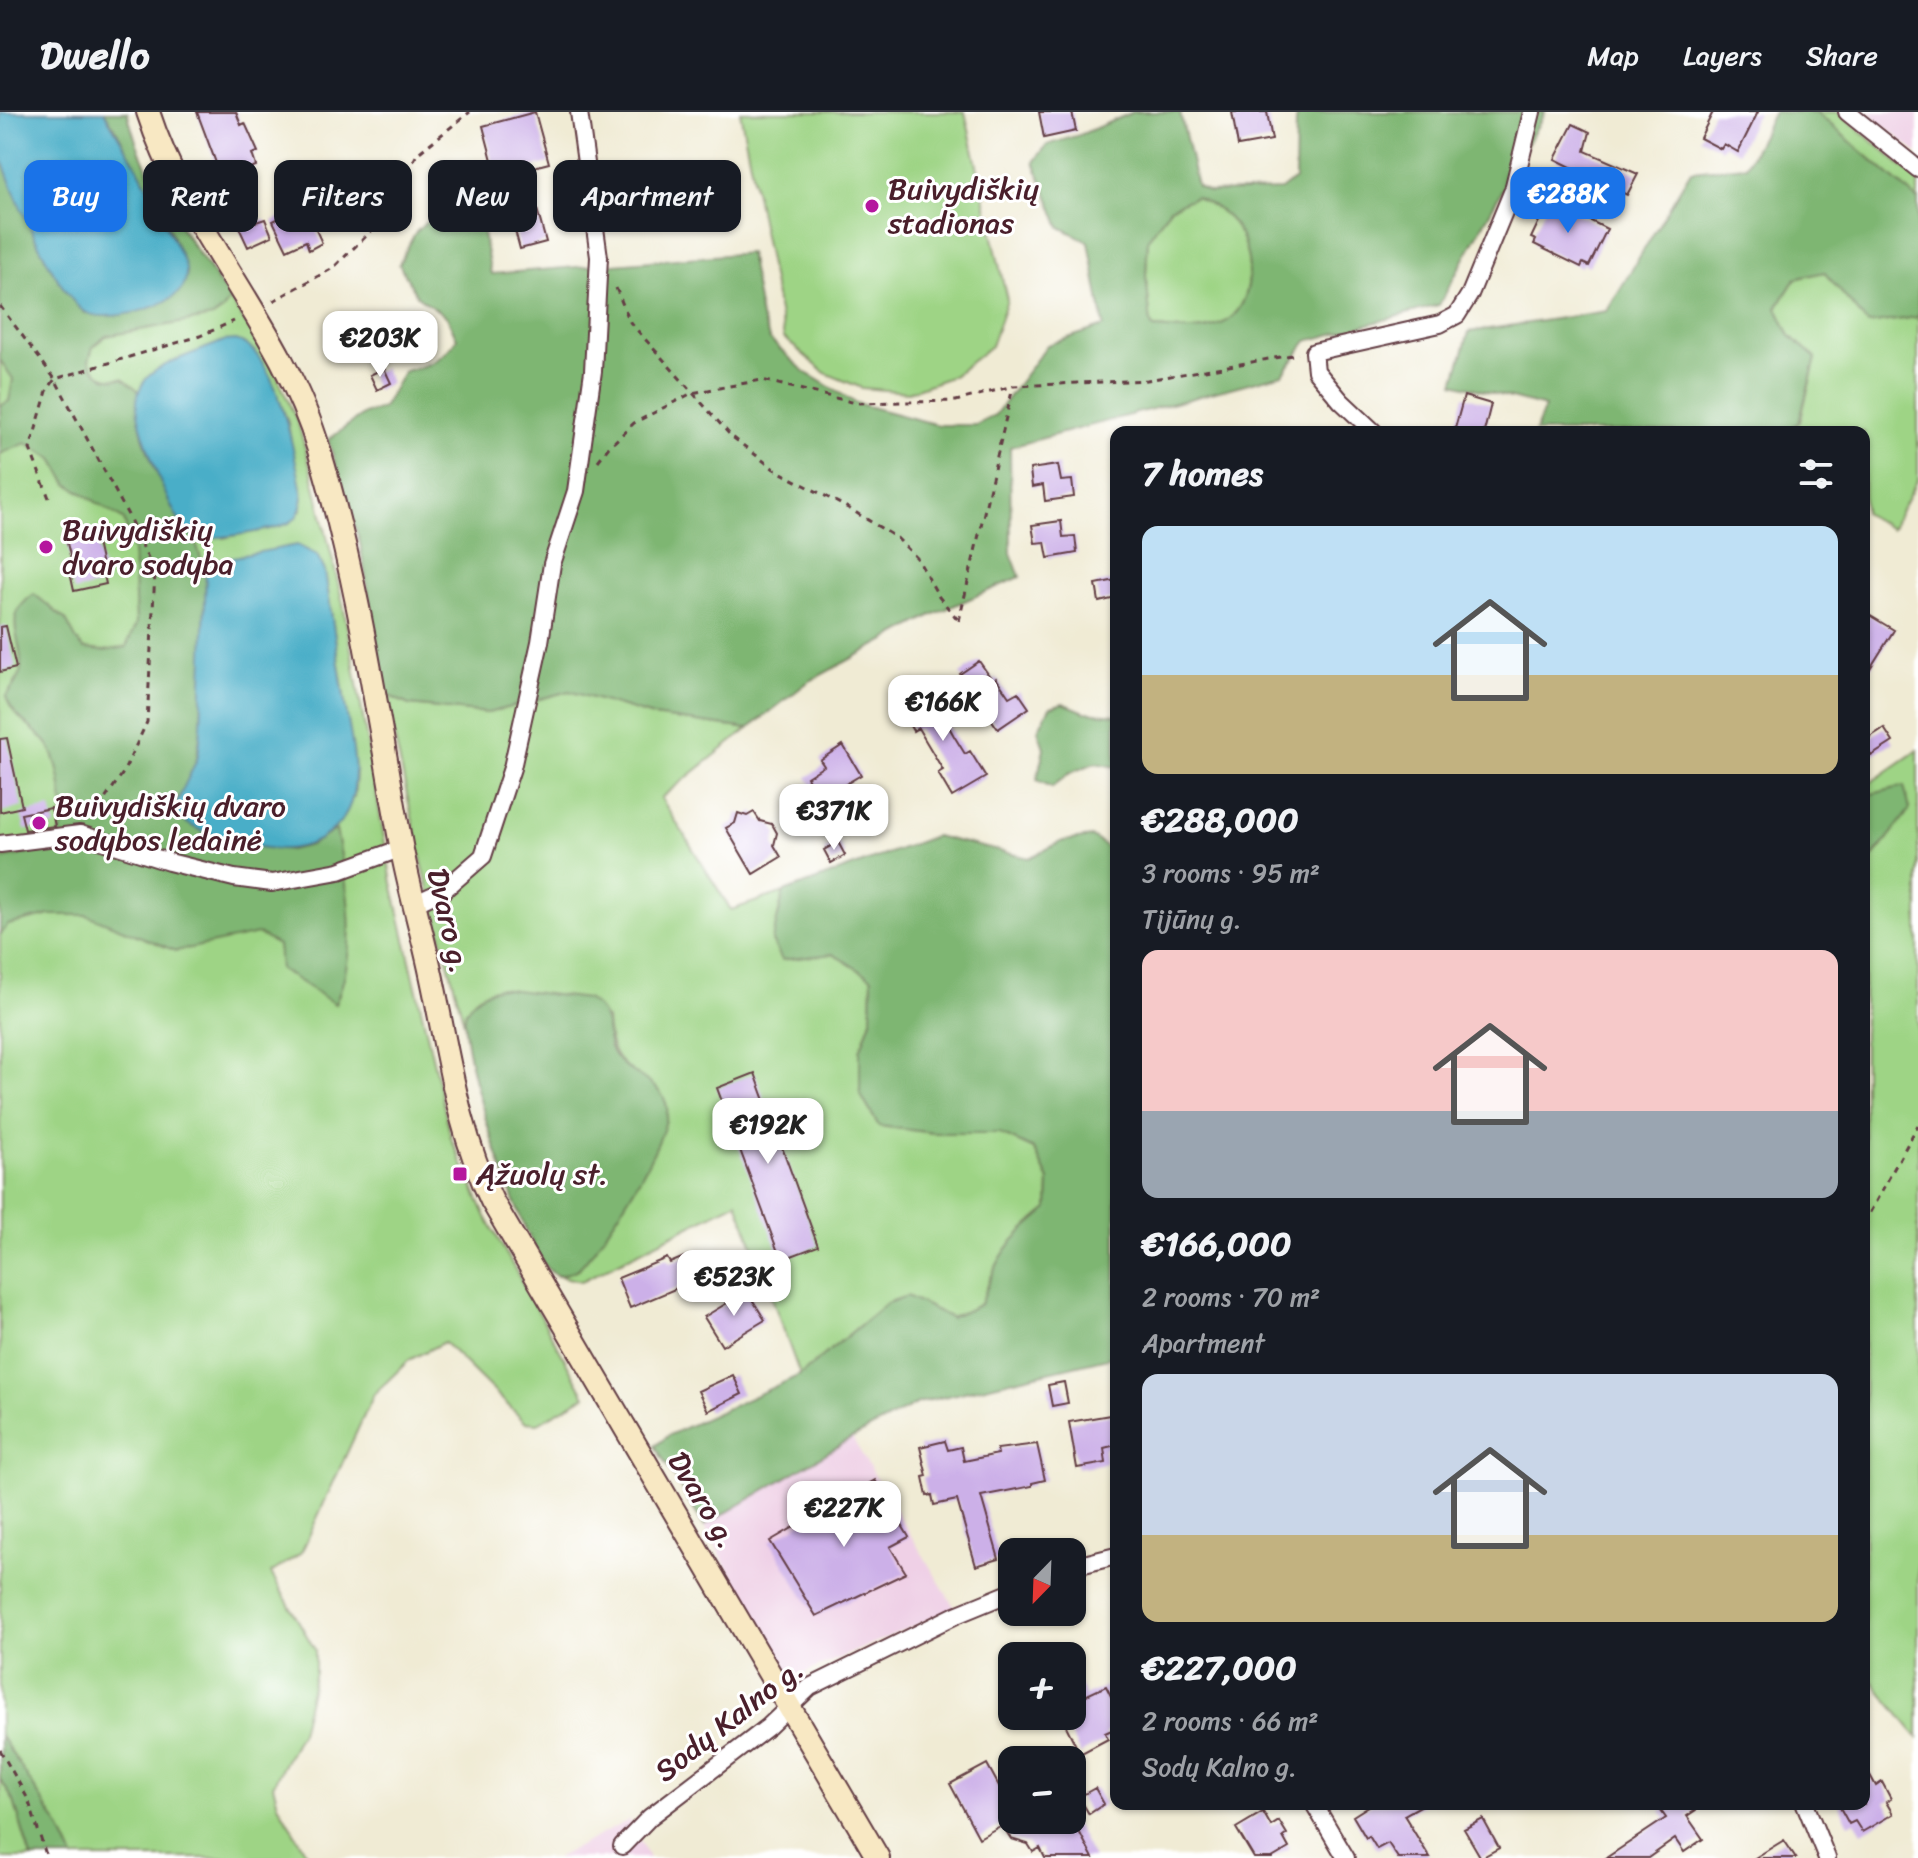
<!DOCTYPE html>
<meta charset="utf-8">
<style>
body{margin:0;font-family:Sriracha,sans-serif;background:#242831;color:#f1f3f6;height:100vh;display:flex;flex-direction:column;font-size:30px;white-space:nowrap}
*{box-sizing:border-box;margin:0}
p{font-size:26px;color:#9ea1a6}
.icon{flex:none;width:44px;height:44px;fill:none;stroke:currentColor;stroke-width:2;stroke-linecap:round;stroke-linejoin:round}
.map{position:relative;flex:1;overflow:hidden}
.drawer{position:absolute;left:1110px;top:314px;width:760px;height:1384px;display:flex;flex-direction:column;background:#171b24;border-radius:16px;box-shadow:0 2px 6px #0004}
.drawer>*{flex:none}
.banner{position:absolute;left:24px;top:48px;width:760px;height:72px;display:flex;gap:16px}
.needle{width:52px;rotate:203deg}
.tools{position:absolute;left:998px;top:1426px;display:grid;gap:16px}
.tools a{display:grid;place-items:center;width:88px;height:88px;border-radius:16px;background:#171b24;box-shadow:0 2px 6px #0004;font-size:40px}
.price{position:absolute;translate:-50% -68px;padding:0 18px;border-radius:16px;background:#fff;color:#222;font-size:26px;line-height:52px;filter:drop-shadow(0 2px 4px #0008)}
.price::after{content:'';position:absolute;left:50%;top:48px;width:24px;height:18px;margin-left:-12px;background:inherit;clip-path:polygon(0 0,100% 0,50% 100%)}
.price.active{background:#1a73e8;color:#fff}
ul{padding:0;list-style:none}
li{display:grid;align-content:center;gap:16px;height:424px;padding:0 32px}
li span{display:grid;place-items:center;height:248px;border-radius:16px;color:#555}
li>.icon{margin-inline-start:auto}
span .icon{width:144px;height:144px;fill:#fffc;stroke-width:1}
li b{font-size:34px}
h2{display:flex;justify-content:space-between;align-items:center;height:96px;padding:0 32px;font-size:34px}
.chip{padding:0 28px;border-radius:16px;background:#171b24;box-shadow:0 2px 6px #0004;font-size:28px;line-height:72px}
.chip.active{background:#1a73e8;color:#fff}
header{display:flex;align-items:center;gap:48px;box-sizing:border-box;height:112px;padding:0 40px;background:#171b24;border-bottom:2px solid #363941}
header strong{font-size:38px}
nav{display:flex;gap:44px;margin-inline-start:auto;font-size:28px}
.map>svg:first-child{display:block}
.built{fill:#efd0e6}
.green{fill:#9ed485;stroke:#747a58;stroke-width:2;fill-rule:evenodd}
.forest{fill:#7eb672;stroke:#646a4e;stroke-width:2;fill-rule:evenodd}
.water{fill:#49aec8;stroke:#4a667a;stroke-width:2}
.building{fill:#ccb0e8}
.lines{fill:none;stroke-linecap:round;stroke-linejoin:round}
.street-casing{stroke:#633e44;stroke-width:20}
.secondary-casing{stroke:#633e44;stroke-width:26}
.path{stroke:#633e44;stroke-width:3;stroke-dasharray:6 6;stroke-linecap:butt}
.street{stroke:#fff;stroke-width:16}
.secondary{stroke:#f8e8c3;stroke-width:22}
.poi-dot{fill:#b5179e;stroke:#fff;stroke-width:3}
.labels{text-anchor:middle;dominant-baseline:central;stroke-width:6;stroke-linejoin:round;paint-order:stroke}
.poi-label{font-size:30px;fill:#4a1f2b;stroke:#fff;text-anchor:start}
.street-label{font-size:30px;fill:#4a1f2b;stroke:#fff}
</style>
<header>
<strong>Dwello</strong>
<nav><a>Map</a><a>Layers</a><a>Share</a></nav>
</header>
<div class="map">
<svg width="1918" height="1746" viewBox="0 0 1918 1746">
<rect width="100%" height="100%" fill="#fff"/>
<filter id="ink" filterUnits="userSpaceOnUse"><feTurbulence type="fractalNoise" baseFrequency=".0125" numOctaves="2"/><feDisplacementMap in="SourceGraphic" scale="16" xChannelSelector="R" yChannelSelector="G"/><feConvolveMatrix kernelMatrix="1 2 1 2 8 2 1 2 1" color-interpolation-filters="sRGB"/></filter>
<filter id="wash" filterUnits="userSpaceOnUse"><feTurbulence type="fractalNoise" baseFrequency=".006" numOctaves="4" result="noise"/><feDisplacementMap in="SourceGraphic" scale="32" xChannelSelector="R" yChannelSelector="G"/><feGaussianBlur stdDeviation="1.8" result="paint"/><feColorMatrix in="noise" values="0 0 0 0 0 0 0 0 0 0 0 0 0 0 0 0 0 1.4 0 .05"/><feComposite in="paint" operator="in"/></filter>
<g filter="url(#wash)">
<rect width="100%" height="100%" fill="#f0ebd4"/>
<path class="built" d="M1868 0H1918V42Z
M852 1326 955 1496 791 1567 704 1414Z
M629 1708 649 1746H556Z"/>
<path class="green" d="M0 0H127L136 35 155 76 269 246 298 311 312 361 343 492 392 771 451 1026 486 1105 585 1284 538 1311 525 1310 444 1230 409 1248 374 1282 301 1441 271 1461 315 1538V1560L301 1620 273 1673 278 1692 309 1746H74L60 1716 0 1623ZM255 239 274 275 288 310 301 398 290 410 224 426ZM317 443 325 459 356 663 354 686Z
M740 0H965L1007 188 991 234 953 264 908 280 862 276 825 261 784 226Z
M1816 0H1838L1918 68V88Z
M1195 84C1213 92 1228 102 1238 119 1256 148 1254 202 1216 214 1196 221 1174 217 1154 216L1151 213 1146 163 1148 127 1170 96Z
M1824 160 1868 212 1918 205V367L1891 417 1864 401V320H1786L1800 310 1816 246 1790 224 1777 196 1795 167Z
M569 579 653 604 748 617 661 686 731 798 784 780 772 829 833 842 872 866 871 908 860 939V982L879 1014 934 1021H999L1034 1037 1049 1068 1048 1097C1010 1127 996 1146 981 1192L951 1206 907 1184 887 1191 800 1263 737 1090 582 1169 558 1164 579 1157 660 980C626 955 609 952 607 906L466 898 464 911 422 751 385 582 409 593 488 601Z
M1918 638V1626L1864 1559V754L1883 734 1910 696 1873 682 1864 688V675Z
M0 1667 14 1689 31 1746H0Z"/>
<path class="forest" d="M104 0H127C146 75 187 124 230 187L223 198 213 205 106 224 93 235 89 248C97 264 104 268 123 266L139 279C132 321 165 377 182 415L193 423 206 461 201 617 197 645 190 667 175 692 206 720 242 731 290 738 310 733 336 718C348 777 360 835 335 892L280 857 278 833 258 822 176 839 87 803H50L8 813 0 823V747L52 737C57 728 63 719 63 708 64 688 59 645 46 630 33 615 11 604 6 584 12 576 20 566 21 556 23 524 0 506 34 482L66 508 76 527 84 537 104 539 126 535 136 512 133 439 124 408 68 372 53 347 26 331 0 342V294L9 289 13 267 0 248V39C18 90 46 163 85 201 122 202 172 203 187 162L171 120 115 16Z
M1133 0H1180L1197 74 1209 80 1281 78 1295 67 1296 9 1299 0H1545L1439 193 1307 229 1283 262 1010 335 1011 441 1020 465 930 504 808 570 748 617 653 604 569 579 488 601 409 593 385 582 360 431 328 328 364 302 383 296 404 259C428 254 442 248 457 227L447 205 417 184 399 152 415 121 472 66 491 162 749 141 761 206 770 228 805 260 856 291 938 313H976L995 303 1047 233 1104 214 1089 130 1060 115 1034 50 1047 33 1082 22ZM1195 85C1213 92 1228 102 1238 119 1256 149 1254 202 1216 214 1196 221 1174 217 1154 216L1151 213 1146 163 1148 127 1170 96Z
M1774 0H1816L1918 88V205L1868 212 1824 160 1795 167 1777 196 1790 224 1816 246 1799 310 1786 320H1535L1545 295 1454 271 1469 220 1607 199 1691 59 1746 54Z
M1063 591 1085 600 1116 603V655L1095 651 1070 661 1052 675 1037 668 1044 636 1038 618 1050 595Z
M1904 674 1910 697 1882 734 1864 754V688L1872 682Z
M935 724 1029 746 1063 729 1092 725 1116 741V1244L918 1291 852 1326 704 1414 655 1334 669 1323 800 1263 887 1191 907 1184 951 1206 981 1192C998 1143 1008 1129 1048 1097L1049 1068 1034 1037 999 1021H934L879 1014 860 982V939L871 908 872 866 833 842 782 848 772 829 784 780Z
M499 876 587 887C619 908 598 928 619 949 634 964 663 972 667 995 672 1023 602 1133 580 1155 575 1160 565 1162 558 1164 556 1163 550 1159 548 1157 523 1132 454 930 466 900 472 886 485 879 499 876Z
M0 1623 60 1716 74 1746H31L14 1689 0 1667Z"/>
<path class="water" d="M0 0H104L138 56 185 152C187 160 187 167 183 175 170 196 106 212 85 200 60 187 4 67 0 37 0 25 0 12 0 0Z
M236 228C278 238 296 349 303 386 301 396 299 406 289 411 272 418 208 431 192 423 173 413 139 319 137 295 136 285 140 274 146 267 159 251 204 238 223 229Z
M297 433 317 443 325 459C331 501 338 543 344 585 351 635 374 696 320 727 295 742 266 738 238 730 222 726 181 716 176 698 174 690 195 656 198 643 202 619 202 594 202 570 203 534 205 497 206 461L212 452 223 447Z"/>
<g id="blocks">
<path class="building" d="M197 0H236L241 13 245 11 258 40 252 42 256 54 242 59 246 69 228 76 225 68 214 72 208 54 216 51Z
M535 0 549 51 526 57 546 130 520 137 502 70 498 71 483 14Z
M1039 0H1072L1076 19 1044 26Z
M1232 0H1267L1272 28 1238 34Z
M1713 0H1758L1738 40 1724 32 1721 37 1700 26Z
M1573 12 1590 20 1585 39 1638 62 1627 83 1555 47Z
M1549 88 1607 117 1589 154 1583 151 1581 155 1534 132 1536 128 1531 126Z
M305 94 322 131 309 138 306 129 287 138 273 109Z
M251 99 256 110 265 107 272 124 248 135 235 107Z
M384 256 391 271 377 278 370 263Z
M1464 284 1491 292 1484 320H1454Z
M1058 353 1061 369 1072 368 1074 385 1045 389 1043 373 1032 375 1030 357Z
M1061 409 1063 425 1075 424 1077 441 1048 446 1045 430 1035 431 1032 413Z
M94 417 106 472 74 479 71 465 75 464 65 423Z
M1116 468V486L1099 490 1096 472Z
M1864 500 1894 518 1864 566Z
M6 514 16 556 0 560V515Z
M979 549 993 569 996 566 1009 585 1018 580 1029 596 998 617 960 562Z
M933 576 948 601 943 604 954 624 965 642 970 639 986 665 952 685 938 661 943 658 918 616 913 619 900 596Z
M1884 616 1893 630 1871 644 1864 629Z
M7 626 22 695 0 700V627Z
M843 633 861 663 846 672 850 680 825 696 807 665 824 654 820 648Z
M51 696 55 714 25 718 21 702Z
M754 700 760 709 772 712 777 721 774 733 781 745 753 762 726 716 735 711 738 701 747 704Z
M838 730 845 743 831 751 824 738Z
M755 961 818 1134 781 1148 717 976Z
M684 1145 694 1169 630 1196 618 1166 667 1146 670 1151Z
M747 1179 765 1208 722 1234 704 1205Z
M733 1263 742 1282 708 1299 698 1279Z
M1064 1270 1068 1291 1052 1294 1048 1273Z
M1116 1302V1333L1104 1336 1106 1351 1077 1356 1069 1310Z
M945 1329 948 1338 961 1335 964 1349 998 1342 997 1337 1037 1332 1045 1368 1032 1371V1374L981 1384 999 1447 976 1454 957 1388 934 1393 932 1383 927 1384 923 1365 927 1364 920 1335Z
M875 1368 909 1425 890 1435 906 1461 816 1504 770 1429Z
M1072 1557 1085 1584 1106 1574 1116 1594V1616L1105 1621 1108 1627 1080 1642 1061 1604H1072Z
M987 1652 1012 1698V1708H1073L1093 1746H1045L1040 1736 1033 1740 1028 1732 1011 1727 1002 1713 979 1726 950 1672Z
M1864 1652 1876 1674 1882 1670 1891 1687 1886 1690 1893 1702 1862 1720 1855 1709 1849 1712 1838 1692H1864Z
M1095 1676 1104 1692 1089 1702 1079 1685Z
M1372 1692H1424L1404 1703 1430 1746H1398L1388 1731 1377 1737 1369 1724 1366 1726 1353 1704Z
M1671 1692H1705L1687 1704 1703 1727 1684 1740 1675 1727 1648 1746H1606L1666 1706 1661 1699Z
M1263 1700 1271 1714 1279 1709 1287 1722 1283 1725 1289 1736 1272 1746H1254L1236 1716Z
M1483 1707 1499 1736 1481 1746 1464 1717Z
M1784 1728 1796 1746H1755Z"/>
</g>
</g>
<g filter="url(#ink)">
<use href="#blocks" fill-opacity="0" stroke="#633e44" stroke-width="2"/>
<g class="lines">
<defs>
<path id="street" d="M1847 0 1918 57
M1374 320 1341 289 1316 259 1314 240 1440 212 1457 203 1470 182 1513 78 1532 0
M0 732 80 722 169 750 234 766 272 771 339 759 402 736
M414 792 444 778 483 744 512 656 540 530 552 452 576 379 593 259 599 145 579 0
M1072 1455 1116 1444
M1314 1692 1346 1746
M1805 1692 1827 1746
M622 1734 650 1705 768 1615 810 1575 956 1503 1012 1480"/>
<path id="secondary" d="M148 0C187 121 283 215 319 338 358 467 377 601 401 733 409 777 422 819 431 862 448 940 457 1017 492 1089L878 1746"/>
</defs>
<use href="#street" class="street-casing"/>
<use href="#secondary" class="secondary-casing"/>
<path class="path" d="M616 176 630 210 731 324 774 357 850 397 897 426 917 446 939 485 959 509
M273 189 333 156 387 104 417 42 470 0
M0 194 55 267 128 403 155 461 147 610 123 661 92 706
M598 349 608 336 634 311 692 281 762 268 856 291 956 289 1013 274 1147 268 1298 242
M49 386 30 337 47 279 55 267 200 224 234 209
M959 509 1013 275
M1864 1111 1918 1013
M0 1638 28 1687 47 1746"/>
<use href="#street" class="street"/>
<use href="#secondary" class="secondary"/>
</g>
</g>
<g class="poi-dot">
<circle cx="872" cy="94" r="8"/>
<circle cx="46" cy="435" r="8"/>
<circle cx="39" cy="711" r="8"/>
<rect x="452" y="1054" width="16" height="16" rx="4"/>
</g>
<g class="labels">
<g class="poi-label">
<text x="888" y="77">Buivydiškių<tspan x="888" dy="34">stadionas</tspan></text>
<text x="62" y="418">Buivydiškių<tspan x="62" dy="34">dvaro sodyba</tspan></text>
<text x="55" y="694">Buivydiškių dvaro<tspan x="55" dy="34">sodybos ledainė</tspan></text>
<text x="476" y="1062">Ąžuolų st.</text>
</g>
<g class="street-label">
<text transform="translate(449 809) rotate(77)">Dvaro g.</text>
<text transform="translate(703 1388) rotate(59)">Dvaro g.</text>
<text transform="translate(729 1608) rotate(-38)">Sodų Kalno g.</text>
</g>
</g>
</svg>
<div class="tools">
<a><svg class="needle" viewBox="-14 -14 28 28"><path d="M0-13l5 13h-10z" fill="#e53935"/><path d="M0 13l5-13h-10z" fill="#9ea1a6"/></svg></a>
<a>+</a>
<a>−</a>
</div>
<b class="price active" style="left:1568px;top:123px">€288K</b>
<b class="price" style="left:380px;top:267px">€203K</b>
<b class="price" style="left:943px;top:631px">€166K</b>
<b class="price" style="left:834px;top:740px">€371K</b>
<b class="price" style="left:768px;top:1054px">€192K</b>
<b class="price" style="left:734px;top:1206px">€523K</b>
<b class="price" style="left:844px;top:1437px">€227K</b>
<div class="banner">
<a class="chip active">Buy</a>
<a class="chip">Rent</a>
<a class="chip">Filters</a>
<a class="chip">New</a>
<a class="chip">Apartment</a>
</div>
<section class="drawer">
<h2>7 homes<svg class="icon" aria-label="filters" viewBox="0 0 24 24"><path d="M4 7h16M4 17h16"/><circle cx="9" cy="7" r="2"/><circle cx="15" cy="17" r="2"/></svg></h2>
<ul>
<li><span style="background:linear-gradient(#bfe0f5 60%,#c2b280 0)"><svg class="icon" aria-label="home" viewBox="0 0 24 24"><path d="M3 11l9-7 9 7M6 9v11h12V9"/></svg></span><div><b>€288,000</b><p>3 rooms · 95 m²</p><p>Tijūnų g.</p></div></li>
<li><span style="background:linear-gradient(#f6c9c9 65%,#9aa5b1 0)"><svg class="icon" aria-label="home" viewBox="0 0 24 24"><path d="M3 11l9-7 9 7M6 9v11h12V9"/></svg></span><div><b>€166,000</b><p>2 rooms · 70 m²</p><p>Apartment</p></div></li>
<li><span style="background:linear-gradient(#c9d6e8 65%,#c2b280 0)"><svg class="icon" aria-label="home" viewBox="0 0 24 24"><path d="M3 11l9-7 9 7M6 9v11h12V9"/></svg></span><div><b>€227,000</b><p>2 rooms · 66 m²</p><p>Sodų Kalno g.</p></div></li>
</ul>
</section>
</div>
